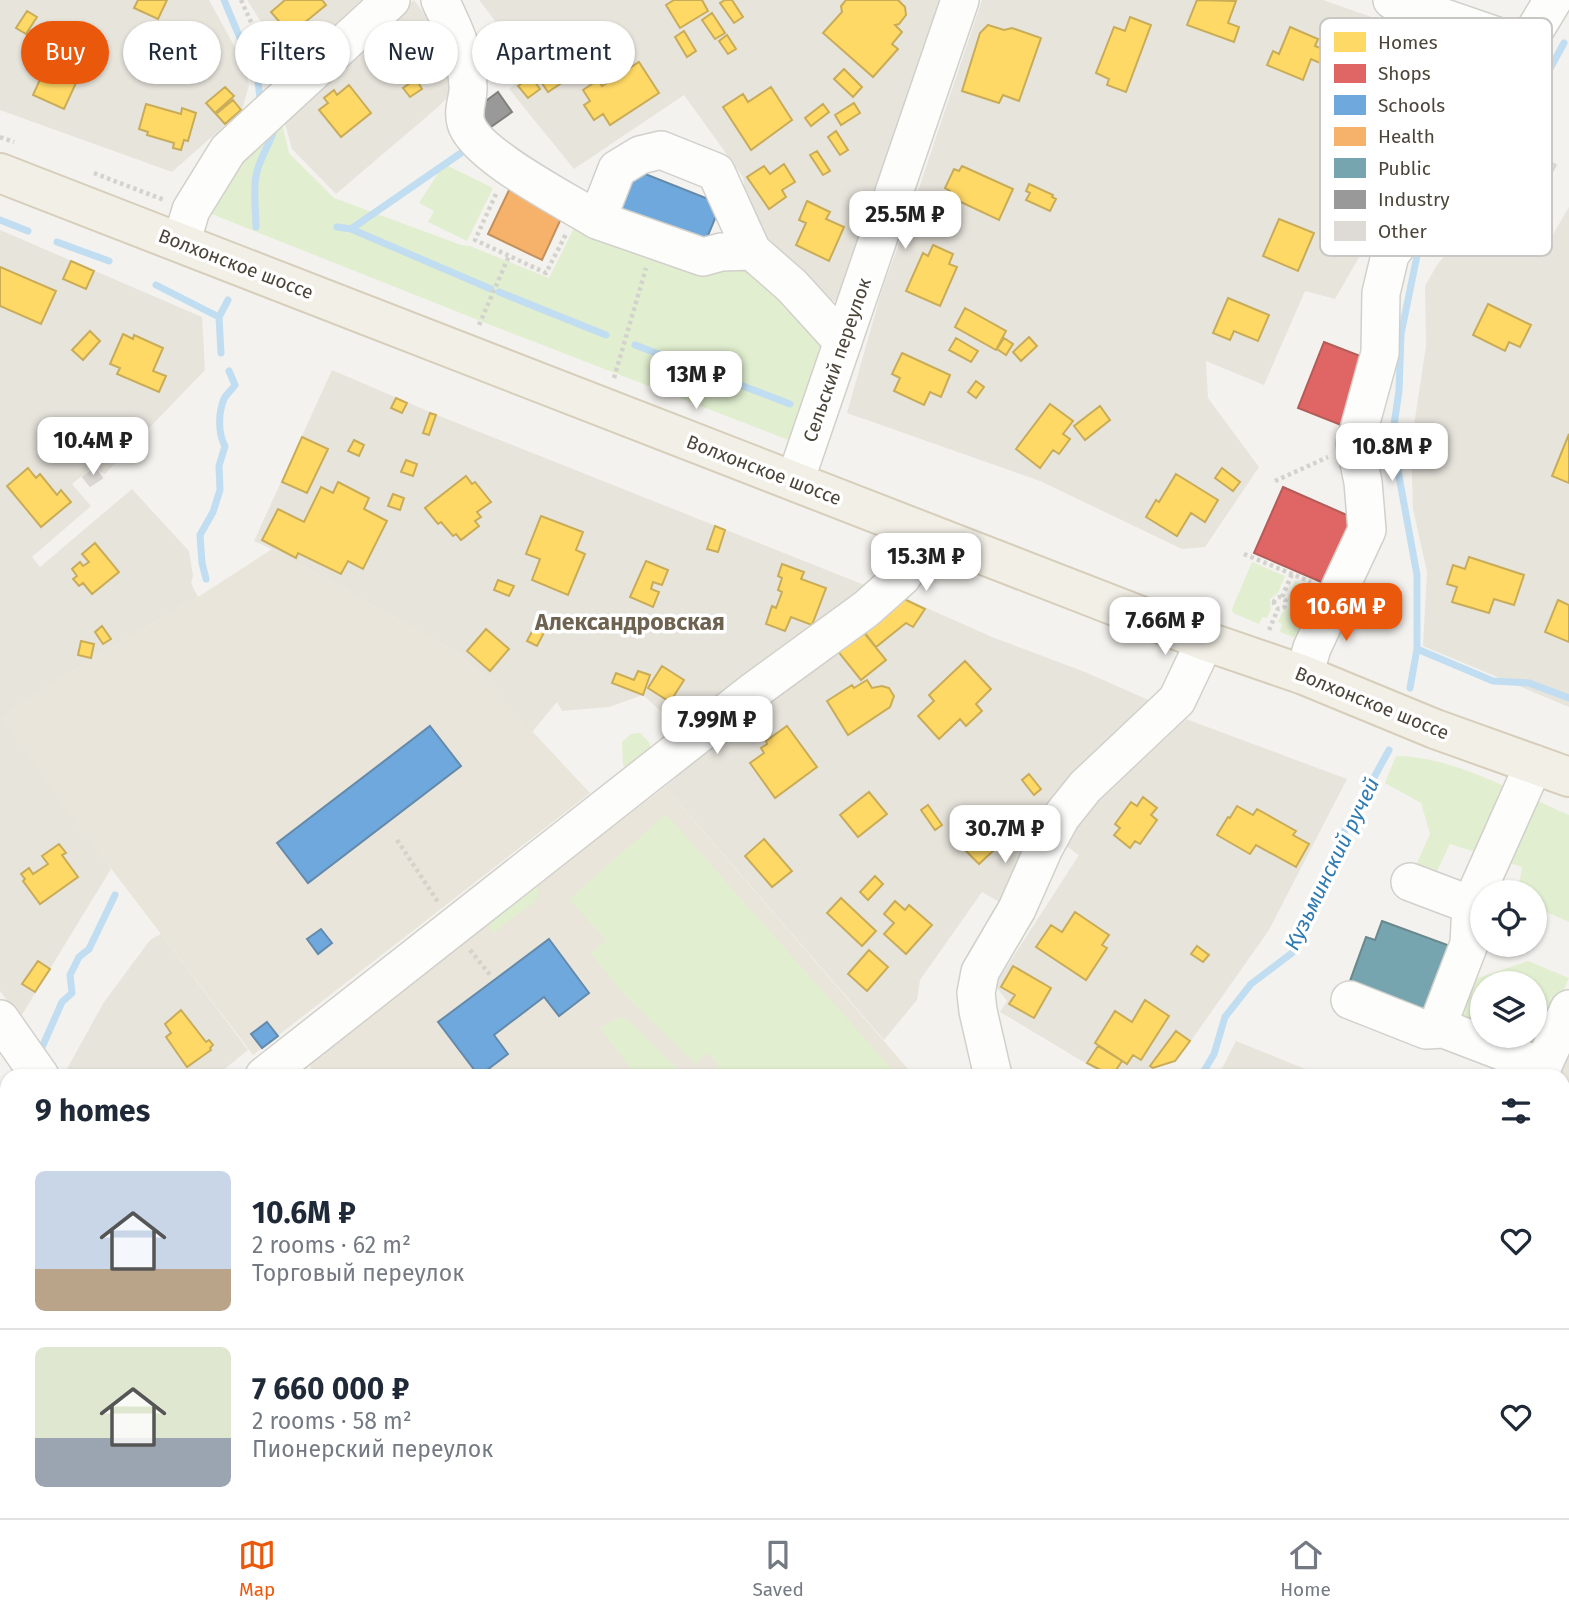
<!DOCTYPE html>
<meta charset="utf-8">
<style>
body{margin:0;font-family:"Fira Sans",sans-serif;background:#f2f2f3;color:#1f2937;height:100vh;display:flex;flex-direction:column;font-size:26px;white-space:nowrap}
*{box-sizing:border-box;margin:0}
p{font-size:23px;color:#747a83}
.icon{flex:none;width:38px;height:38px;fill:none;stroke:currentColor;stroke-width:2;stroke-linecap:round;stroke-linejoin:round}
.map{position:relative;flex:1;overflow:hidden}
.panel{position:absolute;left:0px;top:1069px;width:1570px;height:450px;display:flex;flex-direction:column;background:#fff;border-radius:21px 21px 0 0;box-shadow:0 2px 5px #0004}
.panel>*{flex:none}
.top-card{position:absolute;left:21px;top:21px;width:700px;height:63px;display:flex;gap:14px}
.fabs{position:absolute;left:1470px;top:880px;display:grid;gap:14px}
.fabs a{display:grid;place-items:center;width:77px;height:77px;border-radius:50%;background:#fff;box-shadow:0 2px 5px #0004;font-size:35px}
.price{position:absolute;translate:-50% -60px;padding:0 16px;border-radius:14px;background:#fff;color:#222;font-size:23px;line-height:46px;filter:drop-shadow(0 2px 4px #0008)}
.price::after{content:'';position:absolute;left:50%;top:42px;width:21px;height:16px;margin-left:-10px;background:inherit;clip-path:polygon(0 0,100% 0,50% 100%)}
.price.selected{background:#ea580c;color:#fff}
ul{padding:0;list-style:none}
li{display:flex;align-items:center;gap:21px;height:175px;padding:0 35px}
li+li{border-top:2px solid #e0e1e3}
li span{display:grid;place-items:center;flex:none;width:196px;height:140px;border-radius:10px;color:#555}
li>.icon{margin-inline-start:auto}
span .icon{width:84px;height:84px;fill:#fffc;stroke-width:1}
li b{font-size:30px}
h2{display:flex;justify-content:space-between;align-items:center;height:84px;padding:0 35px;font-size:30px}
.tag{padding:0 24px;border-radius:32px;background:#fff;box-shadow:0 2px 5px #0004;font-size:24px;line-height:63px}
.tag.selected{background:#ea580c;color:#fff}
.tab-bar{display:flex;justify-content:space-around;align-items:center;height:98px;border-top:2px solid #e0e1e3;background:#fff;font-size:19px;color:#747a83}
.tab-bar a{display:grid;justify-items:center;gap:4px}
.tab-bar .selected{color:#ea580c}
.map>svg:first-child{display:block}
.residential{fill:#e7e4dc}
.education{fill:#eae5da}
.green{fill:#e1eecf}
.homes{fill:#ffd966;stroke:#c9ac58;stroke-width:2}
.shops{fill:#e06666;stroke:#b35c58;stroke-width:2}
.schools{fill:#6fa8dc;stroke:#648aab;stroke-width:2}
.health{fill:#f6b26b;stroke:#c3915c;stroke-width:2}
.public{fill:#76a5af;stroke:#69888c;stroke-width:2}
.industry{fill:#999;stroke:#82807c;stroke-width:2}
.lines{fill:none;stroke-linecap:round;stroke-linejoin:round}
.stream{stroke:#c0ddf1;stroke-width:7}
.building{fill:#dedbd6;stroke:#dcd9d4;stroke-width:2}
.minor-casing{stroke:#d2d0cb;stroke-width:40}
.major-casing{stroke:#d6cebb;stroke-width:42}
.path{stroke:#d3d2cc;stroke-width:4.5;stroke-dasharray:3.5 3.5;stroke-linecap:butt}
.minor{stroke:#fdfdfc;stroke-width:37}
.major{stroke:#f2efe6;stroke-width:38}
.labels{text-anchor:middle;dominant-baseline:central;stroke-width:7;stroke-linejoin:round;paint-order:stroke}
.street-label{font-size:19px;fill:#4b4439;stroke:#fff}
.water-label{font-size:21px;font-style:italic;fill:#2e7ab2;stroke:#fff}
.quarter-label{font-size:23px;font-weight:bold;fill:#6e6250;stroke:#fff}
.key{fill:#fff;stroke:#c9c7c4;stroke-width:2}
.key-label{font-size:19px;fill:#4b4439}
</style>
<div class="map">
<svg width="1569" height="1518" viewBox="0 0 1569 1518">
<rect width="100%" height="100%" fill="#f4f2ee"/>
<path class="residential" d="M0 0H209L244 64 249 85 242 110 172 172 0 110Z
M247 0H361L290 67Z
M414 0 432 24 459 86 437 108 336 194 292 149 282 113Z
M479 0H939L870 215 835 302 805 284 761 239 748 209 743 177 684 95 574 169 509 89 533 70Z
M982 0H1323L1446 43 1381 219 1335 299 1305 291 1264 385 1206 361 1208 398 1259 467 1205 547 1182 549 1040 481 847 413 881 293 918 191Z
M1488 203 1552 236 1569 207V707L1423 646 1427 572 1413 509 1411 445 1426 346 1425 286 1437 265Z
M0 230 202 317 205 370 105 474 93 467 72 484 91 506 32 557 40 567 132 489 189 551 193 576 191 583 198 597 76 669 33 696 3 719 111 869 20 1018 0 991Z
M332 370 437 415 872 588 679 728 643 695 609 707 562 711 557 702 532 732 461 655 272 549 254 541Z
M902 597 992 637 1085 672 1153 702 1047 805 1034 846 1001 903 982 892 920 980 917 1000 884 1040 665 787 777 689Z
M1186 719 1347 779 1269 930 1176 1062 1126 1076H1107L1000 1012 1007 1001 995 985 1079 855 1065 845 1091 809Z
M161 934 248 1050 216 1076H63L104 1002 150 940Z
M1236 1041 1323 1076H1218Z
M1569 1045V1257L1563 1231V1076H1556Z
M87 1512H319L323 1518H91Z
M357 1512H464L456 1518H361Z
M501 1512H1094L1086 1518H493Z
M1173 1512H1424L1420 1518H1164Z"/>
<path class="education" d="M272 549 461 655 590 793 253 1055 65 808 3 719 33 696 76 669 198 597Z
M665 787 914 1076H316L309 1064 463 941Z"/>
<path class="green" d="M279 112 289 153 334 198 461 245 470 246 549 278 580 216 726 258 768 284 834 342 799 444 483 322 199 209Z
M444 164 493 188 467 241 428 222 434 211 419 203Z
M1252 562 1285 576 1278 593 1270 599 1271 609 1267 618 1262 617 1259 624 1233 613 1232 609Z
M1295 581 1327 595 1304 641 1280 632 1282 624 1278 622 1282 613 1289 607 1288 598Z
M640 733 649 742 652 751 630 773 623 765 622 742 631 734Z
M1396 756C1452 756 1517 793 1569 815V922L1535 907V892H1521L1519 888 1522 867 1450 844 1433 879 1413 872 1430 834 1421 803 1385 783Z
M666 814 898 1076H709L719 1066 708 1053 695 1064 621 991 591 953 606 940 569 899Z
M535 884 539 891 536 901 493 933 481 918Z
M1528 961 1569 978 1539 1048 1487 1036H1535V984H1482V1034L1452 1022 1469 981Z
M622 1018 633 1024 685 1076H636L600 1028 615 1019Z"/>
<path class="homes" d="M138 0H167L158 19 134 8Z
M285 0H322L326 5 304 23 310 29 296 41 271 12Z
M674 0H702L708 11 680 28 666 5Z
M725 0H732L743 17 734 23 720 3Z
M846 0H898L905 7 906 15 899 24 895 25 902 32 892 44 898 49 873 77 823 33 842 12 841 6Z
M1197 0 1236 1 1228 23 1239 27 1234 42 1187 25Z
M27 11 37 17 26 34 16 28Z
M712 13 725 33 715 39 702 20Z
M1130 17 1151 25 1126 92 1107 85 1109 79 1096 73 1114 27 1125 31Z
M988 25 1004 30 1012 28 1041 38 1019 101 1003 95 999 103 962 91 980 33Z
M1290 27 1318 39 1315 46 1325 50 1320 63 1311 59 1303 80 1267 65 1273 51 1279 54Z
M684 31 696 51 687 57 675 37Z
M621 32 633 51 625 57 613 37Z
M537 34 549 49 529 64 518 49Z
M727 35 736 49 728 54 719 41Z
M612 40 624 61 614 66 602 46Z
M57 46 87 59 64 109 33 95 43 73 39 71 46 53 53 56Z
M566 49 574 61 557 72 549 60Z
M149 57 162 65 156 74 143 66Z
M549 61 563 82 548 92 534 71Z
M639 62 659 93 610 125 603 114 594 120 584 105 590 101 583 90 598 80 602 86Z
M844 69 862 87 853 97 834 79Z
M531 77 540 89 528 98 518 86Z
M416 79 422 89 410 97 403 88Z
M349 85 371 113 341 137 319 110 328 103 324 98 334 90 337 95Z
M225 87 234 96 215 113 206 103Z
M771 87 792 120 751 150 723 107 743 94 748 102Z
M233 100 241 110 225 124 216 114Z
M854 103 860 113 841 125 835 115Z
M146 104 181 114 182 108 196 113 188 141 184 140 181 150 173 148 174 143 147 135 148 132 139 129Z
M823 104 829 112 811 126 805 118Z
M836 131 848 150 840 155 828 137Z
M817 151 830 171 823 175 810 155Z
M784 164 795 182 782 190 786 197 769 209 747 177 764 166 770 174Z
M962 166 1013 189 999 220 948 196 950 191 945 188 954 169 959 171Z
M1029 184 1053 195 1052 197 1056 199 1050 211 1026 200 1030 193 1026 191Z
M807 201 830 212 826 219 844 227 829 261 796 245 806 223 799 220Z
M1279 219 1314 233 1298 271 1263 256Z
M933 245 953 254 949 264 957 267 940 306 906 291 923 253 928 256Z
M71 261 94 271 86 289 63 279Z
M0 267 56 291 41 324 0 306Z
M1228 298 1269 315 1258 341 1234 331 1230 340 1213 333Z
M1488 304 1531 325 1520 347 1509 342 1505 351 1473 335Z
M965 308 1006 331 996 350 955 327Z
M90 331 100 341 83 360 72 350Z
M123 334 133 339 134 335 163 348 153 371 166 376 159 392 117 374 120 368 110 364Z
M1029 337 1037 346 1021 361 1013 352Z
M956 338 978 351 971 362 949 350Z
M1004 338 1013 344 1006 355 997 349Z
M902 353 950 375 941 397 930 392 924 405 894 391 900 378 892 374Z
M976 381 984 387 976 398 968 392Z
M396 398 407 403 402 413 391 408Z
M1050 404 1073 421 1063 434 1070 439 1059 454 1053 450 1040 468 1016 449Z
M1100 406 1110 420 1085 440 1074 426Z
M430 413 436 415 429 435 423 433Z
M1569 434V483L1552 476Z
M302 437 328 449 307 493 282 482Z
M354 440 364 445 359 456 348 451Z
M406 460 417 464 413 476 401 472Z
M28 468 36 478 40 474 57 495 61 490 71 502 41 527 7 486Z
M1222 468 1240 482 1233 491 1215 478Z
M1176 474 1218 500 1205 522 1191 513 1177 536 1146 517 1156 500 1159 502Z
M466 476 472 484 475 482 491 502 477 512 481 517 475 521 479 526 461 540 456 534 453 536 441 522 438 524 425 508Z
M338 482 369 498 364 509 387 521 363 569 348 561 341 574 298 553 296 558 262 540 278 509 304 522 321 487 333 493Z
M393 494 404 498 400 510 388 506Z
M541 516 583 532 576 550 585 554 568 595 532 580 540 559 526 554Z
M715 526 725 530 718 552 707 549Z
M95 543 119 572 92 594 83 583 79 586 73 579 77 576 72 569 80 562 83 566 89 562 82 554Z
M1469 557 1524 575 1514 605 1494 599 1489 613 1452 602 1457 587 1447 584 1453 565 1465 569Z
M646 561 668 570 662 585 653 582 651 589 659 592 653 607 630 597Z
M782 564 804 572 801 579 826 588 812 625 791 617 785 631 766 624 772 606 776 608 782 592 778 590 782 578 778 576Z
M498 580 514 586 509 596 494 590Z
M902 598 925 609 913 627 906 623 876 647 862 629Z
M1558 600 1569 605V642L1545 632Z
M538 620 548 625 537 646 527 641Z
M102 626 111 639 103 644 95 632Z
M486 629 509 649 490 671 467 651Z
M861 629 886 660 861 680 836 649Z
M81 641 94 644 91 658 78 655Z
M965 661 991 689 976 704 982 711 966 726 960 719 939 739 918 716 934 701 929 695Z
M662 666 684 680 670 702 648 688Z
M638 671 650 675 643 695 612 683 616 673 634 680Z
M867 680 872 688 882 686 889 688 894 696 890 707 848 735 827 701 852 685 854 688Z
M787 726 817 767 775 798 750 763 764 753 761 748 767 744 766 741Z
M1029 774 1041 789 1034 795 1022 780Z
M869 792 887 814 858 837 840 815Z
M1143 797 1157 808 1151 815 1157 820 1140 844 1135 841 1130 848 1114 835 1120 828 1115 824 1131 802 1137 806Z
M928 805 942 825 935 830 921 810Z
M1237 806 1253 815 1257 809 1296 831 1293 835 1309 844 1296 867 1256 845 1250 854 1217 835 1228 817 1230 818Z
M998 808 1012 824 1005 830 1010 835 979 864 956 841 988 811 991 815Z
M764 839 792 871 772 887 745 856Z
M59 844 66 853 62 855 78 877 40 904 23 881 25 879 21 874 29 868 33 874 48 864 42 856Z
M875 876 883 884 868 900 860 892Z
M841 898 876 931 862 946 827 913Z
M895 901 905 910 909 905 932 925 906 954 884 934 894 923 884 914Z
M1075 912 1109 935 1102 945 1107 948 1086 980 1036 947 1051 925 1062 932Z
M1197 946 1209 955 1203 962 1191 954Z
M869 950 888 967 867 991 848 974Z
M38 961 50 969 35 992 22 984Z
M1013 966 1051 988 1034 1018 1009 1004 1015 995 1001 987Z
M1145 1000 1169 1016 1141 1060 1133 1055 1127 1064 1095 1043 1115 1011 1132 1022Z
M181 1010 206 1042 209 1040 213 1045 210 1048 211 1050 187 1067 166 1037 171 1033 165 1024Z
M1176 1031 1190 1041 1175 1061 1153 1068 1150 1066Z
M1098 1046 1122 1061 1112 1076 1087 1063Z
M167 1512H199L203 1517 158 1518Z"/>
<path class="shops" d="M1324 342 1368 359 1341 425 1298 408Z
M1283 487 1356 519 1328 585 1254 553Z"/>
<path class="schools" d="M630 168 721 204 702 250 612 213Z
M430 726 461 766 308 883 277 843Z
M321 929 332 943 318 954 307 939Z
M549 939 589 993 559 1016 544 997 494 1035 508 1054 479 1076 438 1022Z
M267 1022 278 1036 262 1048 251 1034Z"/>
<path class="health" d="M512 184 565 210 542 260 488 234Z"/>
<path class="public" d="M1382 921 1453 947 1427 1020 1346 992 1366 937 1375 940Z"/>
<path class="industry" d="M498 92 512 112 485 131 471 112Z
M1563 1372 1569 1375V1518H1485L1473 1512H1563Z"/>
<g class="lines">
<path class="stream" d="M224 0 258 81 260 98 264 103
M1512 138 1564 43
M0 220 28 231
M256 227C256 211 253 192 256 176 259 157 272 143 275 125
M337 227 351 229 491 289
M351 229 461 153
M57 242 109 261
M156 285 219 317
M499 292 606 335
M635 345 790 404
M221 353 219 317 228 300
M206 579 202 563 200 535 213 512 220 490 219 466 225 446C218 434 218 413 224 399 226 394 232 390 235 385L229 371
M1417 649 1493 681 1529 683 1569 698
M1410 688 1417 649V575L1392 438 1399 391 1401 334 1419 246 1447 224 1461 222 1470 212 1467 199 1490 170
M39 1054 62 1002 72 993 70 975 79 957 89 949 115 895
M1201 1076 1214 1054 1225 1017 1251 984 1292 953 1305 927 1338 843 1389 750"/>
</g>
<path class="building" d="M1529 149 1556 165 1538 196 1511 180Z
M95 468 102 478 90 486 83 477Z"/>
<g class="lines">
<defs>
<path id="minor" d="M440 0C453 27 467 56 468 86 469 98 462 109 466 123 475 155 567 201 597 220
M1392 0 1526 46
M181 243 191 210 228 150 391 0
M752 251 721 252 703 257 597 220 617 169 640 155 661 150 716 172 752 251 792 286 843 342
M795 481 960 0
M1304 675 1312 648 1367 530 1363 482 1355 444 1380 353 1381 293 1390 255 1451 169 1553 0
M1534 764 1471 905 1469 944 1441 1017 1444 1029 1543 1067
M1410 882 1471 905
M1350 1000 1426 1030 1444 1029
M0 1019 40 1076
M264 1076 751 693 866 609 902 577 913 559 925 532
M993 1076 978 1011 976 993 980 972 1017 909 1044 848 1061 817 1085 787 1177 700 1205 641
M1538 1076 1569 1009
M0 1309 7 1304
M1563 1363 1569 1366
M335 1512 340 1518
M473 1518 480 1512
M1125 1518 1134 1512
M1459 1518 1461 1512"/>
<path id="major" d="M0 173 1205 641 1304 675 1435 729 1569 777"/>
</defs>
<use href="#minor" class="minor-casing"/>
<use href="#major" class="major-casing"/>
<path class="path" d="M241 0 256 33 275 66
M0 137 14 142
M94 173 164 200
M496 194 475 240 546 273 566 234
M479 325 509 256
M614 378 646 268
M1275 481 1328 457
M1244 554 1311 582
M1274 603a6 6 0 1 1 12 0a6 6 0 1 1-12 0Z
M1282 597 1292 574
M1269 630 1278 609
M397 840 438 902
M470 950 491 976
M1460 1076 1473 1073"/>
<use href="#minor" class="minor"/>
<use href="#major" class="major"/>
</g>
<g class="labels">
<g class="street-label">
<text transform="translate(236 264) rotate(21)">Волхонское шоссе</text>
<text transform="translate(837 360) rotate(-71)">Сельский переулок</text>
<text transform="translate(764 470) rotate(21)">Волхонское шоссе</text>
<text transform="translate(1372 703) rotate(22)">Волхонское шоссе</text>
</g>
<g class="water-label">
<text transform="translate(1332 864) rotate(-64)">Кузьминский ручей</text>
</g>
<g class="quarter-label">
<text x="630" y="622">Александровская</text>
</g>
</g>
<rect x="1320" y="18" width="232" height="238" rx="10" class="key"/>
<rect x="1334" y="32" width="32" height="20" fill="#ffd966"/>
<rect x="1334" y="64" width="32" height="19" fill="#e06666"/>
<rect x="1334" y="95" width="32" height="20" fill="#6fa8dc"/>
<rect x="1334" y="127" width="32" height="19" fill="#f6b26b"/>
<rect x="1334" y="158" width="32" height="20" fill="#76a5af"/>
<rect x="1334" y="190" width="32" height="19" fill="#999"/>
<rect x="1334" y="221" width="32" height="20" fill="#dedbd6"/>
<g class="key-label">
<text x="1378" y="49">Homes</text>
<text x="1378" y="80">Shops</text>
<text x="1378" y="112">Schools</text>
<text x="1378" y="143">Health</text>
<text x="1378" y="175">Public</text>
<text x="1378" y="206">Industry</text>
<text x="1378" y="238">Other</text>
</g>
</svg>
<div class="fabs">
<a><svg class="icon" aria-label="locate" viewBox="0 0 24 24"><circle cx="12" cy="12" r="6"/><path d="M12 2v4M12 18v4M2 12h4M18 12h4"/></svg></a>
<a><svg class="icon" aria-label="layers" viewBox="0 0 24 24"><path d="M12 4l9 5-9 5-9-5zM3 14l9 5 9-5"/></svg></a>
</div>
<b class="price" style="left:905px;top:251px">25.5M ₽</b>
<b class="price" style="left:696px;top:411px">13M ₽</b>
<b class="price" style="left:93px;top:477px">10.4M ₽</b>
<b class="price" style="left:1392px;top:483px">10.8M ₽</b>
<b class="price" style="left:926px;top:593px">15.3M ₽</b>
<b class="price selected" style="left:1346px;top:643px">10.6M ₽</b>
<b class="price" style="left:1165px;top:657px">7.66M ₽</b>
<b class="price" style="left:717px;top:756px">7.99M ₽</b>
<b class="price" style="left:1005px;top:865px">30.7M ₽</b>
<div class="top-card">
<a class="tag selected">Buy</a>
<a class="tag">Rent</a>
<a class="tag">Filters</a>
<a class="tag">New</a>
<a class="tag">Apartment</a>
</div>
<section class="panel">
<h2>9 homes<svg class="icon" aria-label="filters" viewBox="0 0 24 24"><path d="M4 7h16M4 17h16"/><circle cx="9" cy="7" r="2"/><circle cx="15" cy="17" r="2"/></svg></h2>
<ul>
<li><span style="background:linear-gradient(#c9d6e8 70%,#b9a48a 0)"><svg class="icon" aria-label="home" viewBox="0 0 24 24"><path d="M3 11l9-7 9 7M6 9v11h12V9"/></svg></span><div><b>10.6M ₽</b><p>2 rooms · 62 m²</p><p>Торговый переулок</p></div><svg class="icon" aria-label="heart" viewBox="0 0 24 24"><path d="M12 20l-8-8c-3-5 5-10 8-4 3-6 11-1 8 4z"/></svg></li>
<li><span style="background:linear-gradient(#dfe7d0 65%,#9aa5b1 0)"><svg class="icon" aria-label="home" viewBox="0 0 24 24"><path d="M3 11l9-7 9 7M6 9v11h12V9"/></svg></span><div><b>7 660 000 ₽</b><p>2 rooms · 58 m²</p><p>Пионерский переулок</p></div><svg class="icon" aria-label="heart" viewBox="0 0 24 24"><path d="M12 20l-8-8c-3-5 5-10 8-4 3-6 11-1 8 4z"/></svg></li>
</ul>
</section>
</div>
<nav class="tab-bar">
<a class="selected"><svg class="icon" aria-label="map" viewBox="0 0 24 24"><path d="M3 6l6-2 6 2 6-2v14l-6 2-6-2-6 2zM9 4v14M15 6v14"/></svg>Map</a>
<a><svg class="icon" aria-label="saved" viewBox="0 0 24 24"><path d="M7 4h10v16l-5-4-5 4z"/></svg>Saved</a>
<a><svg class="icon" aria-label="home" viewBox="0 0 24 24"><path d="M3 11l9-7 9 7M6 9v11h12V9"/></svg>Home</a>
</nav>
